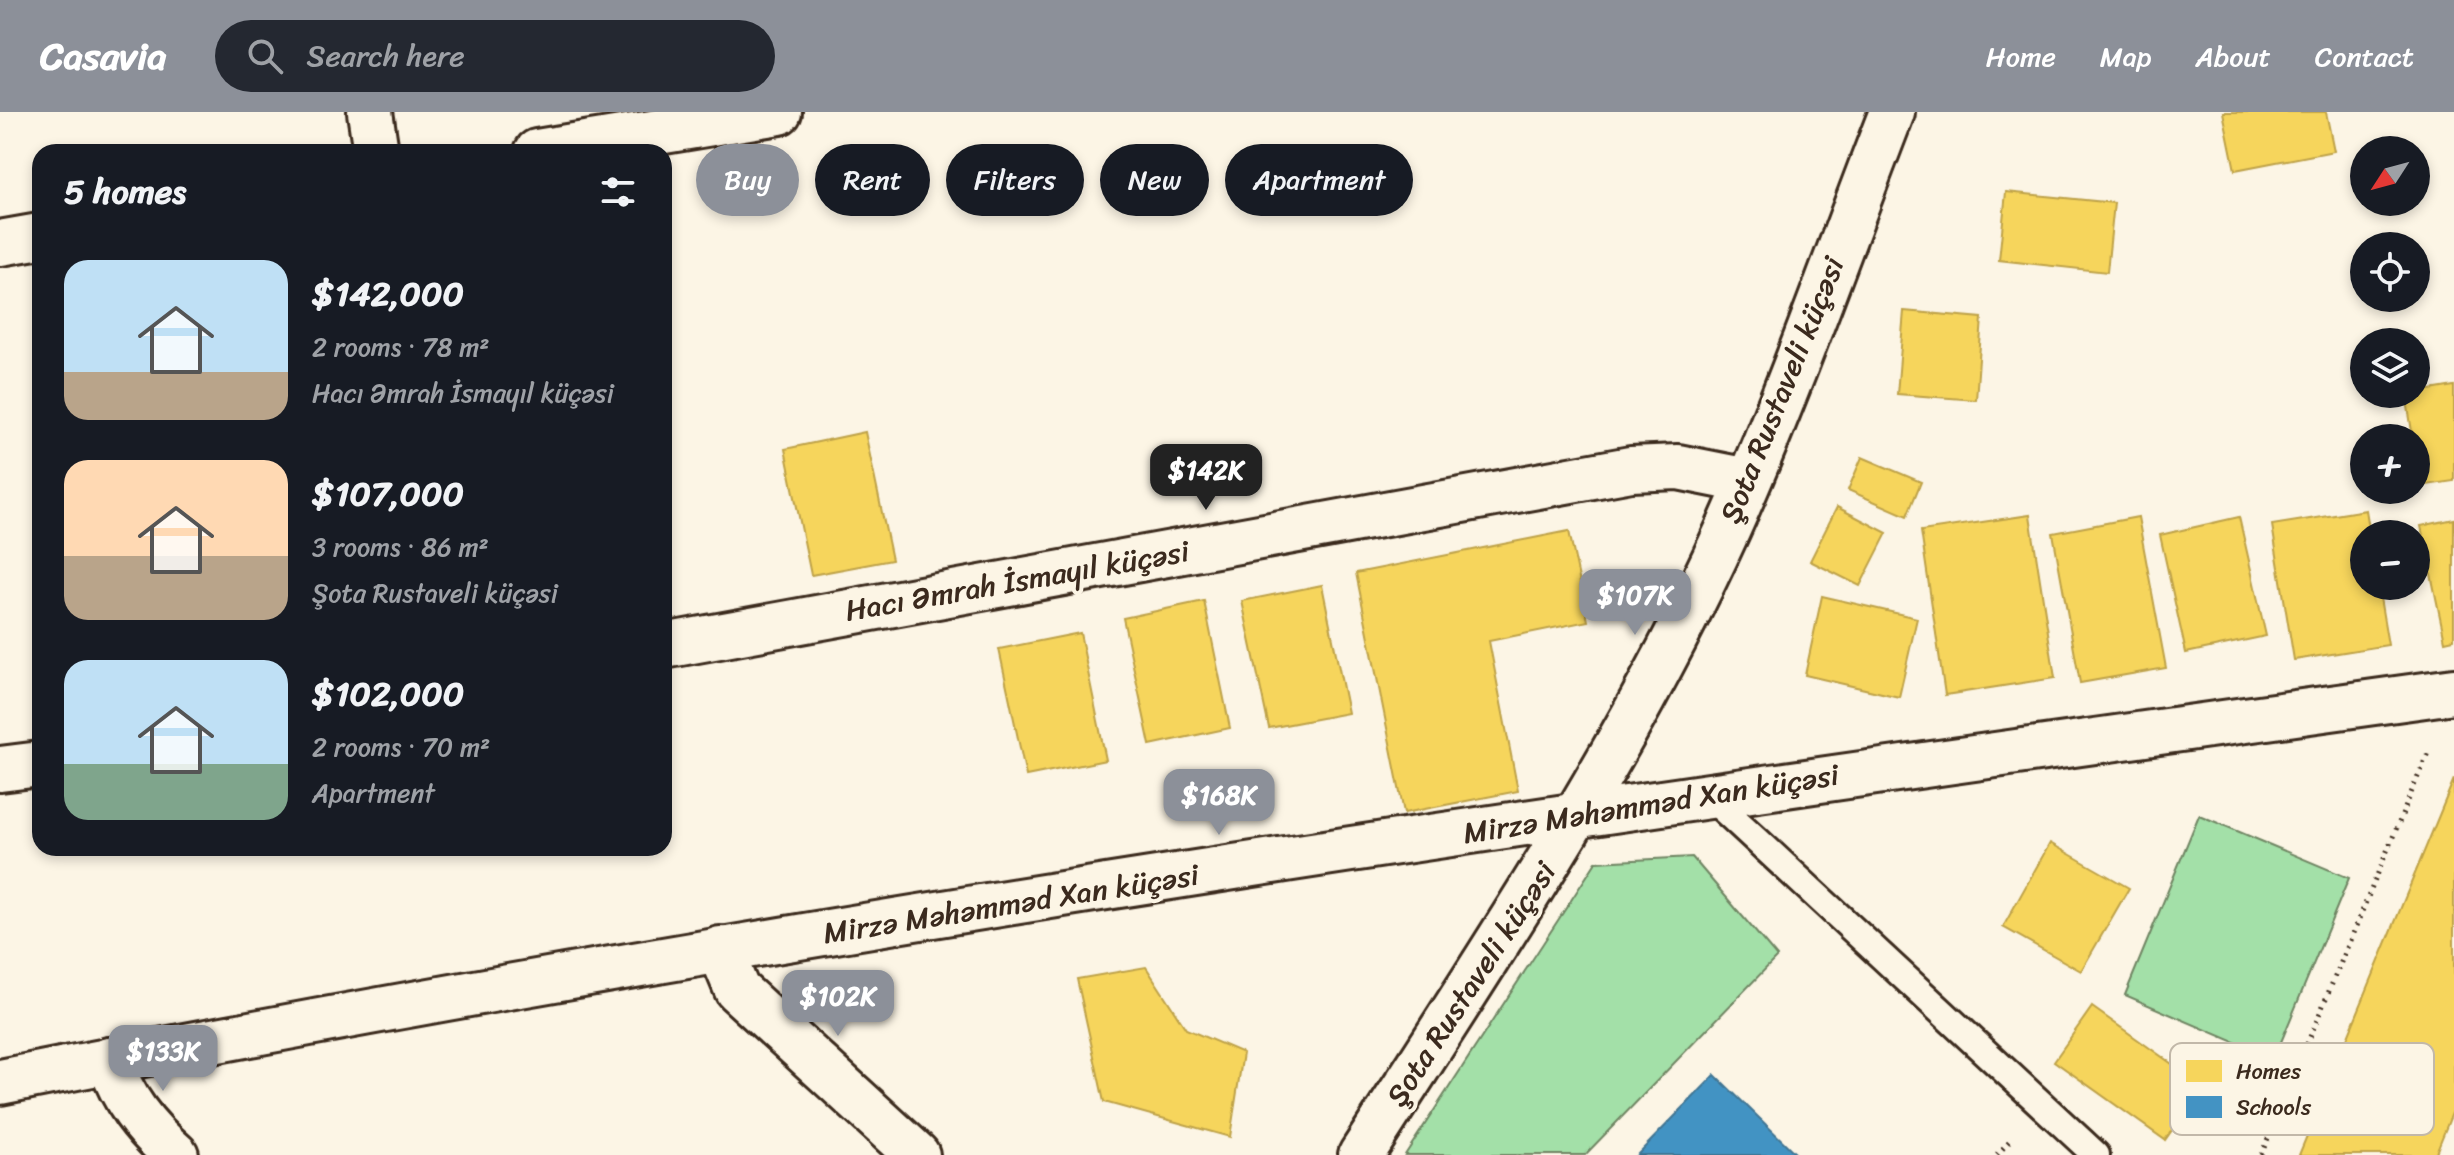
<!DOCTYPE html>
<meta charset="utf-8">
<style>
body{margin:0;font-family:Sriracha,sans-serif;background:#242831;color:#f1f3f6;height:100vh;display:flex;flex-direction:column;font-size:30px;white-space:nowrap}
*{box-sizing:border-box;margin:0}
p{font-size:26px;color:#9ea1a6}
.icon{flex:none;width:44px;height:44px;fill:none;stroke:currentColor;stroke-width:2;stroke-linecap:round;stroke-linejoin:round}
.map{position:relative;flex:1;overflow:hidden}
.panel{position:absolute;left:32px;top:32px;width:640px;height:712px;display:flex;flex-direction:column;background:#171b24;border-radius:24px;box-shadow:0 4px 12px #0003}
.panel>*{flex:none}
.hud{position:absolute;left:696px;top:32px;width:760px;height:72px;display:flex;gap:16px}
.needle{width:52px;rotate:234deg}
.fabs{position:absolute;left:2350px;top:24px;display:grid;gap:16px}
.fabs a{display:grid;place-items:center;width:80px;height:80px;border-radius:50%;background:#171b24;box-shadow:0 4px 12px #0003;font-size:40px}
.price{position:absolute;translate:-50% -68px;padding:0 18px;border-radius:16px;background:#8c9099;color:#fff;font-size:26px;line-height:52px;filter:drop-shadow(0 2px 4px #0008)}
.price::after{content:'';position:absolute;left:50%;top:48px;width:24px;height:18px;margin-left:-12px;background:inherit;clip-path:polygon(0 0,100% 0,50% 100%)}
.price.on{background:#222;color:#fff}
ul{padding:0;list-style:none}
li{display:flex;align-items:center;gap:24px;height:200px;padding:0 32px}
li span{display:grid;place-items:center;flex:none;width:224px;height:160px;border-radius:24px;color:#555}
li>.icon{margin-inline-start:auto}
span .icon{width:96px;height:96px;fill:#fffc;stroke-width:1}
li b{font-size:34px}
h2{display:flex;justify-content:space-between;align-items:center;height:96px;padding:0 32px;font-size:34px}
.chip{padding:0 28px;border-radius:36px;background:#171b24;box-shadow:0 4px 12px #0003;font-size:28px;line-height:72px}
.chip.on{background:#8c9099;color:#fff}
header{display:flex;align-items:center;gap:48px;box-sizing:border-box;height:112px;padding:0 40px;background:#8c9099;color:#fff}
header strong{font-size:38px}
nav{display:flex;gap:44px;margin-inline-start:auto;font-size:28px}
.search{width:560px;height:72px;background:#242831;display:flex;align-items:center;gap:20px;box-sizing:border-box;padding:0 28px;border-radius:44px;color:#9ea1a6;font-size:30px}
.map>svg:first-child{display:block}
.green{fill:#a3e0a8;stroke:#6f8563;stroke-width:2}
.homes{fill:#f6d55c;stroke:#bea249;stroke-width:2}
.schools{fill:#4393c3;stroke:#417492;stroke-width:2}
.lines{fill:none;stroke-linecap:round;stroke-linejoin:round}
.service-casing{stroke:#3b2a1e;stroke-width:32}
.minor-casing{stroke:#3b2a1e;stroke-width:50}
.tertiary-casing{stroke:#3b2a1e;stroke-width:50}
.path{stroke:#3b2a1e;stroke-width:5;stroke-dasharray:2 6;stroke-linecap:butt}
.service{stroke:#fcf5e5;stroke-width:26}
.minor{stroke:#fcf5e5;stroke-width:44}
.tertiary{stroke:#fcf5e5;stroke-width:44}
.labels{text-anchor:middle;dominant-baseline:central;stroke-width:8;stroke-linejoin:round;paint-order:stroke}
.street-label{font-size:30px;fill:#3b2a1e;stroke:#fcf5e5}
.key{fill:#fcf5e5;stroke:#c2b8a9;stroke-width:2}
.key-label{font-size:22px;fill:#3b2a1e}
</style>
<header>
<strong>Casavia</strong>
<div class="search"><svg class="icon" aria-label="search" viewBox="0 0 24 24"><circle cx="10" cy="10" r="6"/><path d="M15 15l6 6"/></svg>Search here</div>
<nav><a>Home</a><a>Map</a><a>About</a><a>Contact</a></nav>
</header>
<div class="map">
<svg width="2454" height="1043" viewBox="0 0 2454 1043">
<rect width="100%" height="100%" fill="#fcf5e5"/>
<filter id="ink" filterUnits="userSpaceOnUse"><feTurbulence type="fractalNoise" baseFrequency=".0125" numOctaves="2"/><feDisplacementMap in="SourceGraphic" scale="16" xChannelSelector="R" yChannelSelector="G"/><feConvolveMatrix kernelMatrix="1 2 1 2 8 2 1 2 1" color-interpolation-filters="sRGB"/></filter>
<g filter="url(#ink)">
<path class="green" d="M2199 703 2349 766 2274 947 2125 883Z
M1692 745 1777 845 1585 1043H1405L1596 750Z"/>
<path class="homes" d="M2223 0H2326L2334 39 2235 58Z
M2006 80 2114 91 2107 160 1999 148Z
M1904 199 1982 206 1976 288 1897 282Z
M2454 274V369L2419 374 2416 326H2413L2406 282Z
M865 320 892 448 811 463 785 337Z
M1862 345 1921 370 1907 404 1848 378Z
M1837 395 1887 421 1860 474 1810 449Z
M2366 398 2370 422H2364V474H2378L2388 533 2294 548 2272 413Z
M2030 403 2055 566 1945 583 1921 419Z
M2138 405 2166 556 2080 571 2053 421Z
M2239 405 2266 524 2186 541 2160 423Z
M2454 407V527L2445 529 2421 414Z
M1569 419 1588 509 1489 529 1518 679 1404 701 1356 461Z
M1322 473 1348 601 1269 616 1242 489Z
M1822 484 1917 506 1899 585 1805 563Z
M1204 489 1230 616 1150 633 1123 506Z
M1080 521 1106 648 1026 664 999 537Z
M2454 667V996L2435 1043H2299Z
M2050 731 2129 776 2081 859 2003 815Z
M1146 855 1186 917 1243 941 1230 1025 1104 990 1077 867Z
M2092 895 2203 974 2165 1028 2054 949Z"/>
<path class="schools" d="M1715 963 1797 1043H1637Z"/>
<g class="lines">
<defs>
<path id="service" d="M1707 682 2096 1043"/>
<path id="minor" d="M370 0 376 40
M537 40 779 0
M0 131 40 124
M664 534 1631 357 1678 355 1748 369
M0 657 40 652
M720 837 737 878 917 1043
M109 948C123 988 144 1015 176 1043
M1361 1043C1492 839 1628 638 1728 417 1789 281 1838 139 1892 0"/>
<path id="tertiary" d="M0 970C813 809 1634 692 2454 579"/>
</defs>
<use href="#service" class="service-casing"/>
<use href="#minor" class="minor-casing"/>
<use href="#tertiary" class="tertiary-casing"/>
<path class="path" d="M1997 1043 2012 1026
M2261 1043 2429 638"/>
<use href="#service" class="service"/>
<use href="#minor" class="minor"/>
<use href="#tertiary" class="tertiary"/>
</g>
</g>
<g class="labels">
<g class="street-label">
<text transform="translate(1782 278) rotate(-68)">Şota Rustaveli küçəsi</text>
<text transform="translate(1017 469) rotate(-10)">Hacı Əmrah İsmayıl küçəsi</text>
<text transform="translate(1651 692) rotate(-9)">Mirzə Məhəmməd Xan küçəsi</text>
<text transform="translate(1011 792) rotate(-9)">Mirzə Məhəmməd Xan küçəsi</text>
<text transform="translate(1471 872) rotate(-57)">Şota Rustaveli küçəsi</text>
</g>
</g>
<rect x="2170" y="931" width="264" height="92" rx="12" class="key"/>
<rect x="2186" y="948" width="36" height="22" fill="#f6d55c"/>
<rect x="2186" y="984" width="36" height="22" fill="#4393c3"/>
<g class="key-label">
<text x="2236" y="967">Homes</text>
<text x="2236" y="1003">Schools</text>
</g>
</svg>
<div class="fabs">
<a><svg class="needle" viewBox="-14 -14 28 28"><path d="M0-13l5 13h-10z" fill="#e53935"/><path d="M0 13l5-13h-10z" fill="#9ea1a6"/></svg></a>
<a><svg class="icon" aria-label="locate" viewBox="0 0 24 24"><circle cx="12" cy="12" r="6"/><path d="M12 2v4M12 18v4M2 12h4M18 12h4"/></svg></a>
<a><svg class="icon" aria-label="layers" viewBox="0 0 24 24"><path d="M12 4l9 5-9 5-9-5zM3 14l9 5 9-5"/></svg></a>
<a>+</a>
<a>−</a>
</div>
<b class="price on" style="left:1206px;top:400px">$142K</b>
<b class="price" style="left:1635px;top:525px">$107K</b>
<b class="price" style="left:1219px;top:725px">$168K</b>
<b class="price" style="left:838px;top:926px">$102K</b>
<b class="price" style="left:163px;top:981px">$133K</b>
<div class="hud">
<a class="chip on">Buy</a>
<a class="chip">Rent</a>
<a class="chip">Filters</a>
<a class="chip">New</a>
<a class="chip">Apartment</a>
</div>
<section class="panel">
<h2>5 homes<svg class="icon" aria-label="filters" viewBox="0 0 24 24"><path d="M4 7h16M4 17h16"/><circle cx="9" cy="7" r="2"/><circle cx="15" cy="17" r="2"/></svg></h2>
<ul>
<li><span style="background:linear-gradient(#bfe0f5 70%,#b9a48a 0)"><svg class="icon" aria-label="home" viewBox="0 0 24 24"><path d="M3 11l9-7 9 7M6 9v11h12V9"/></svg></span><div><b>$142,000</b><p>2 rooms · 78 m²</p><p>Hacı Əmrah İsmayıl küçəsi</p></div></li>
<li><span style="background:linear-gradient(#ffd9b3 60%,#b9a48a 0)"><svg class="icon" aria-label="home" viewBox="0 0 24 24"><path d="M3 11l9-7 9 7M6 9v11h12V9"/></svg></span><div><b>$107,000</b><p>3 rooms · 86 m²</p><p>Şota Rustaveli küçəsi</p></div></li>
<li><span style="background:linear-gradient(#bfe0f5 65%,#7fa58c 0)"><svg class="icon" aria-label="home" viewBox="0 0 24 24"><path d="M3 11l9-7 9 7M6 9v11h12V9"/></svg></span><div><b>$102,000</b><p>2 rooms · 70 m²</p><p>Apartment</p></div></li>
</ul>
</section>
</div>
